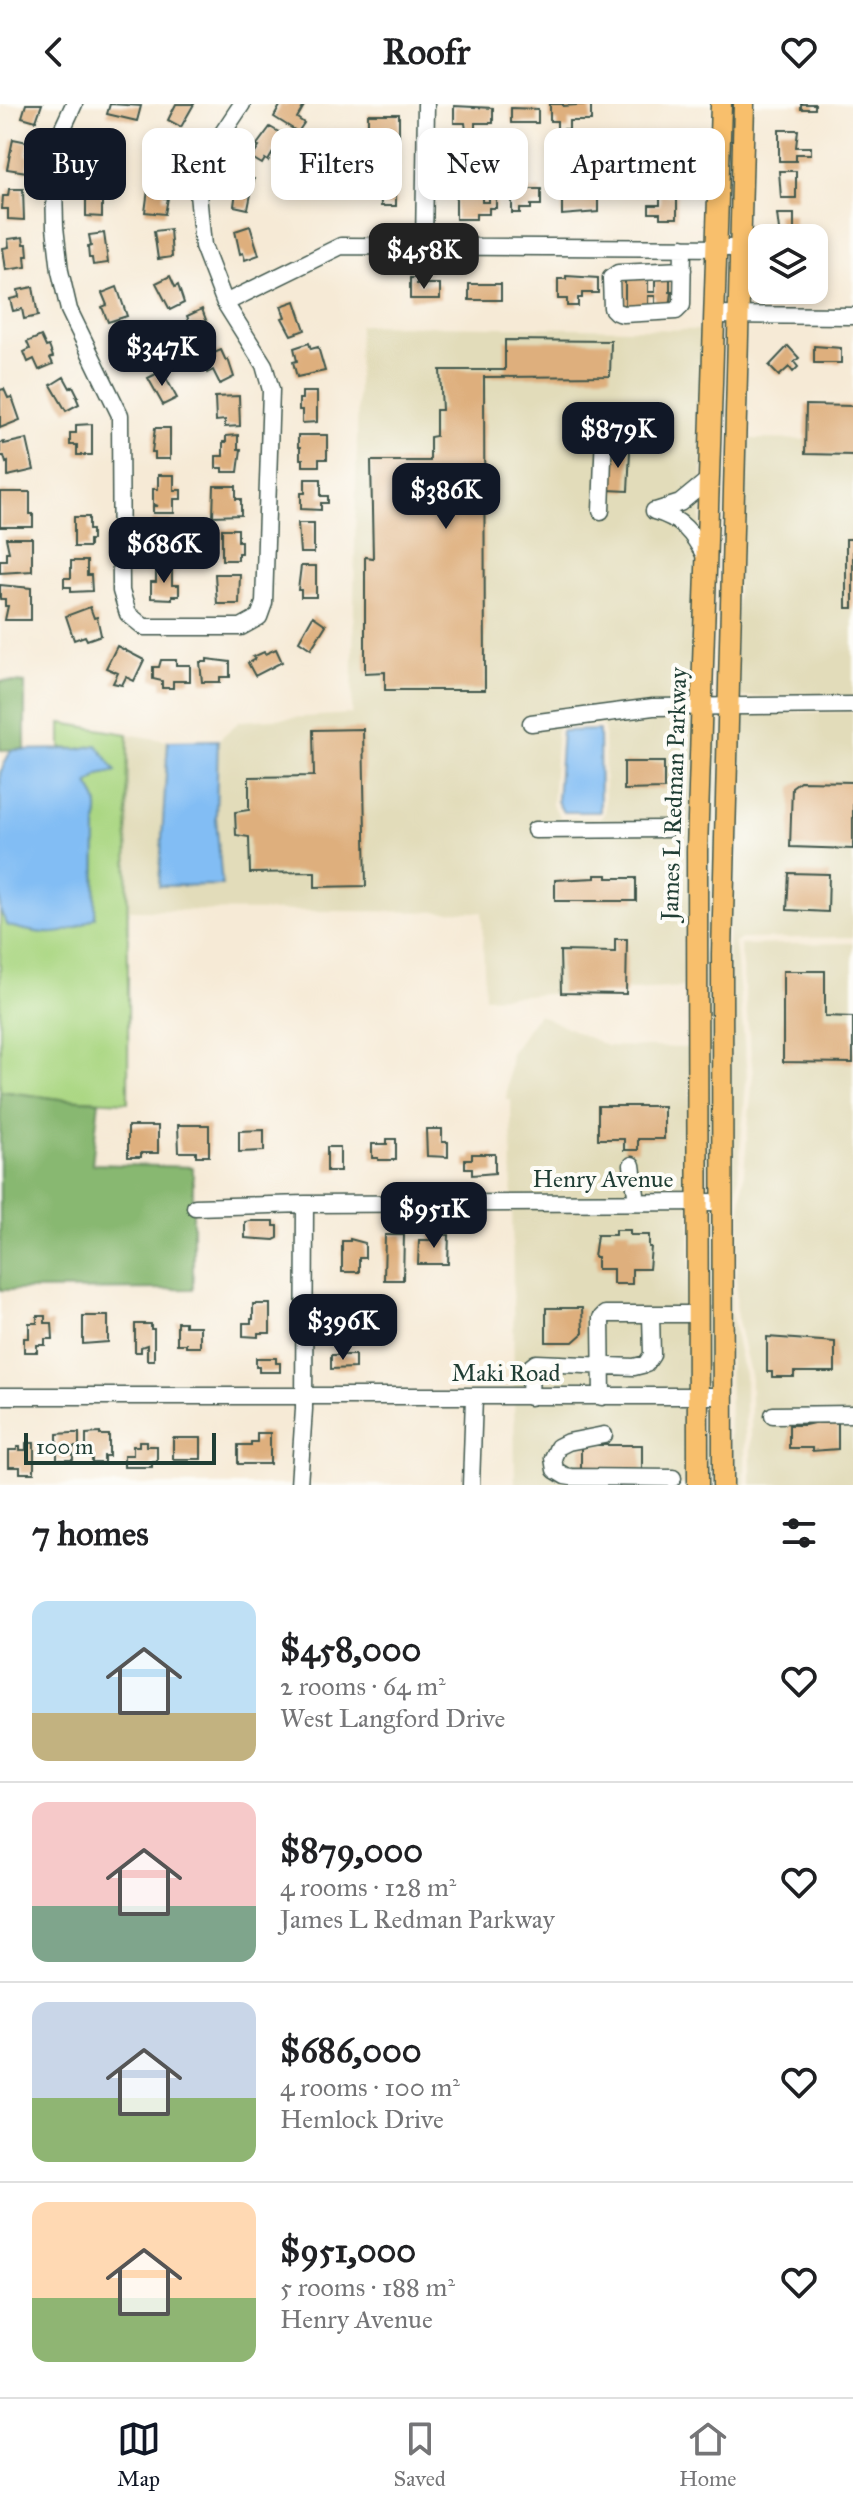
<!DOCTYPE html>
<meta charset="utf-8">
<style>
body{margin:0;font-family:"IM FELL Great Primer",serif;background:#f6f6f6;color:#202124;height:100vh;display:flex;flex-direction:column;font-size:30px;white-space:nowrap}
*{box-sizing:border-box;margin:0}
p{font-size:26px;color:#757577}
.icon{flex:none;width:44px;height:44px;fill:none;stroke:currentColor;stroke-width:2;stroke-linecap:round;stroke-linejoin:round}
.map{position:relative;height:1381px;overflow:hidden}
.drawer{display:flex;flex-direction:column;background:#fff;flex:1}
.drawer>*{flex:none}
.guide{position:absolute;left:24px;top:24px;width:806px;height:72px;display:flex;gap:16px}
.controls{position:absolute;left:748px;top:120px;display:grid;gap:16px}
.controls a{display:grid;place-items:center;width:80px;height:80px;border-radius:16px;background:#fff;box-shadow:0 4px 12px #0003;font-size:40px}
.scale{position:absolute;left:24px;bottom:20px;width:192px;box-sizing:border-box;padding-left:8px;border:4px solid #1f3d34;border-top:0;font-size:22px;line-height:28px;white-space:nowrap;color:#1f3d34;-webkit-text-stroke:6px #fdfcf7;paint-order:stroke}
.price{position:absolute;translate:-50% -68px;padding:0 18px;border-radius:16px;background:#111827;color:#fff;font-size:26px;line-height:52px;filter:drop-shadow(0 2px 4px #0008)}
.price::after{content:'';position:absolute;left:50%;top:48px;width:24px;height:18px;margin-left:-12px;background:inherit;clip-path:polygon(0 0,100% 0,50% 100%)}
.price.on{background:#222;color:#fff}
ul{padding:0;list-style:none}
li{display:flex;align-items:center;gap:24px;height:200px;padding:0 32px}
li+li{border-top:2px solid #e0e0e0}
li span{display:grid;place-items:center;flex:none;width:224px;height:160px;border-radius:16px;color:#555}
li>.icon{margin-inline-start:auto}
span .icon{width:96px;height:96px;fill:#fffc;stroke-width:1}
li b{font-size:34px}
h2{display:flex;justify-content:space-between;align-items:center;height:96px;padding:0 32px;font-size:34px}
.chip{padding:0 28px;border-radius:16px;background:#fff;box-shadow:0 4px 12px #0003;font-size:28px;line-height:72px}
.chip.on{background:#111827;color:#fff}
header{display:flex;justify-content:space-between;align-items:center;height:104px;padding:0 32px;background:#fff;font-size:36px;font-weight:700}
.dock{display:flex;justify-content:space-around;align-items:center;height:112px;border-top:2px solid #e0e0e0;background:#fff;font-size:22px;color:#757577}
.dock a{display:grid;justify-items:center;gap:4px}
.dock .on{color:#111827}
.map>svg:first-child{display:block}
.built{fill:#e2dcba;fill-rule:evenodd}
.green{fill:#abd783;stroke:#658a5c;stroke-width:2}
.forest{fill:#88b871;stroke:#547a52;stroke-width:2}
.water{fill:#82bdf4;stroke:#507d94;stroke-width:2}
.building{fill:#deaf7d}
.lines{fill:none;stroke-linecap:round;stroke-linejoin:round}
.minor-casing{stroke:#3f574c;stroke-width:19}
.major-casing{stroke:#3f574c;stroke-width:23}
.minor{stroke:#fff;stroke-width:16}
.major{stroke:#f8bf6c;stroke-width:20}
.labels{text-anchor:middle;dominant-baseline:central;stroke-width:8;stroke-linejoin:round;paint-order:stroke}
.street-label{font-size:24px;fill:#1f3d34;stroke:#fdfcf7}
</style>
<header><svg class="icon" aria-label="back" viewBox="0 0 24 24"><path d="M15 5l-7 7 7 7"/></svg>Roofr<svg class="icon" aria-label="heart" viewBox="0 0 24 24"><path d="M12 20l-8-8c-3-5 5-10 8-4 3-6 11-1 8 4z"/></svg></header>
<div class="map">
<svg width="853" height="1381" viewBox="0 0 853 1381">
<rect width="100%" height="100%" fill="#fdfcf7"/>
<filter id="ink" filterUnits="userSpaceOnUse"><feTurbulence type="fractalNoise" baseFrequency=".0125" numOctaves="2"/><feDisplacementMap in="SourceGraphic" scale="16" xChannelSelector="R" yChannelSelector="G"/><feConvolveMatrix kernelMatrix="1 2 1 2 8 2 1 2 1" color-interpolation-filters="sRGB"/></filter>
<filter id="wash" filterUnits="userSpaceOnUse"><feTurbulence type="fractalNoise" baseFrequency=".006" numOctaves="4" result="noise"/><feDisplacementMap in="SourceGraphic" scale="32" xChannelSelector="R" yChannelSelector="G"/><feGaussianBlur stdDeviation="1.8" result="paint"/><feColorMatrix in="noise" values="0 0 0 0 0 0 0 0 0 0 0 0 0 0 0 0 0 1.4 0 .05"/><feComposite in="paint" operator="in"/></filter>
<g filter="url(#wash)">
<rect width="100%" height="100%" fill="#f6ead6"/>
<path class="built" d="M359 221 702 226 703 333 690 883 485 893 482 808 129 806 126 740 128 630 168 637 159 781H221L216 713 218 636 240 617 352 610ZM561 620H599L604 624 605 708 601 714H561L552 700 557 626Z
M742 335 853 336V593H733Z
M720 608 717 1381H704L703 850 709 610Z
M733 608H853V833L741 835 735 839 747 970 732 1144 731 1208 745 1276V1381H730L728 850Z
M853 839V1381H751V1275L736 1208 737 1145 753 970 740 841Z
M538 910 607 942 690 944 691 1381H515L511 996H506L511 948Z"/>
<path class="green" d="M61 619 128 630C126 752 129 875 128 998L61 995 0 987V807L9 822 95 813 96 719C101 703 97 694 88 680L99 671 115 667 97 641 79 645 61 644Z"/>
<path class="forest" d="M0 577 25 579V645L0 646Z
M0 987 61 995 99 997 92 1060 193 1063V1185L0 1186Z"/>
<path class="water" d="M599 626 600 708H563L557 697 562 627Z
M218 636 216 713 222 781 159 782 168 637Z
M97 641 116 667 99 671 88 680C97 694 101 703 96 719L95 813C63 835 44 831 8 822L0 807V669L11 646 79 645Z"/>
<g id="blocks">
<path class="building" d="M26 0H42L36 17 22 13Z
M110 0 141 2 137 17 107 10Z
M176 0H194L181 23 168 16Z
M281 0 286 2 287 0H305L297 14 304 19 298 28 274 13Z
M550 0H563V2L591 0V17H569V25H557V17H550Z
M801 0H815V5H801Z
M454 2 493 4V19H475V26H466L465 19H454Z
M511 4 538 5V19H511Z
M368 10H399V34H392V49H368Z
M270 23 291 35 282 49 275 45 268 57 265 55 262 60 252 54 259 43 256 42Z
M779 26H798L796 43H811V50H796V57H779Z
M157 32 180 37 178 61 175 60 174 67 159 64 161 53 152 51Z
M13 35 28 38 26 51 30 52 27 68 7 65Z
M96 38 110 40 106 70 91 68V50H94Z
M467 45H486V72H461V58H467Z
M380 67H396V102H381Z
M779 67H796V94H781Z
M238 72 254 75 248 105 234 102Z
M149 78 165 80 163 94H168L165 110 145 108Z
M86 82H102V113L86 112Z
M9 85H23L24 116 8 115V105H2L3 92H8Z
M456 85 482 86V98H489V92H496V104H489V110H476V115H456Z
M512 85H541V101H531V105H520V109H512Z
M565 89H570V92H598V108L562 111V92H565Z
M660 91H677V114H660V109H649V101H660Z
M777 110H794V134H780Z
M250 122 259 151 245 156 243 149 240 150 235 127Z
M170 125 172 153 158 155 154 127Z
M104 129 108 159 93 161 92 154H89L88 143 91 142 89 131Z
M23 133 24 140H27L28 152H25L26 163 6 166 3 144 9 143 8 135Z
M170 172 175 183 178 181 184 199 170 206 156 179Z
M566 172 598 174V189H582V194H578V202H567V195H558V175H566Z
M655 173H670V188H672L670 204H655V192H648V203L625 204V174H648V188H655Z
M410 174H417V180H440V195H410Z
M469 180H501V196H469Z
M33 183 38 212 24 215 22 205 13 207 10 195 19 193 18 186Z
M117 183 127 212 108 218 102 203 107 201 102 189Z
M295 197 305 226 291 231 282 214 285 213 281 202Z
M202 205 212 232 199 238 196 231 191 234 186 224 191 222 187 212Z
M131 226 139 240 145 236 151 247 145 250 146 252 133 260 130 254 127 256 121 245 124 244 118 234Z
M41 232 46 243 49 242 53 253 50 254 53 260 39 266 34 255 28 258 24 248 30 245 27 238Z
M505 236 611 237 610 272 484 273 485 586H385V568L365 569V453L373 454 371 357H430V333L436 332V306H442L440 266H505Z
M309 239 311 245 318 243 325 267 297 273 293 258 297 257 294 244Z
M788 242 799 254 794 258 798 263 793 268 789 263 779 272 769 262Z
M814 242 841 244V259H814Z
M221 246 226 257 228 255 234 273 220 280 213 266 207 269 204 262 210 259 207 252Z
M162 267 177 294 163 301 148 274Z
M64 273 70 284 73 282 78 292 76 293 79 300 66 307 51 281Z
M4 285 8 294 12 293 20 316 0 324V286Z
M302 288H317V318L302 319V306H299V295H302Z
M239 292 240 322 225 323V316L216 317 215 293Z
M806 301 853 302V351L805 350Z
M92 320V351H77V341H70V329H76V321Z
M155 324H170V355H155V348H152Z
M238 331V345H241L238 368H223V364H216V352H223V338H226V332Z
M298 331H327V355H319V362H303V355H300V343H298Z
M27 335 34 366 8 372V358L6 359 4 352H0V339L4 338V340Z
M607 347H630L628 387 608 386Z
M158 371H174V386H181V395H174V409H153V402H158L153 400V385H158Z
M305 375H321V392H328V399H321V406L301 405V389H305Z
M214 382H236V395H241V411L213 412Z
M0 388H30V410H33V423H0Z
M74 413H89V426H92V436H89V443H74Z
M152 417H171V448H156V441H153Z
M298 419H314V449H300Z
M222 425H238V437H241V449H238V456H222Z
M6 434H32V467L0 469V456H6V448H9Z
M846 435H853V504H846Z
M71 457H87V471H91L92 487 71 488V483H64V474H71Z
M301 462H316V493H301V486H298Z
M156 465H172V481H179V492H172V495L151 494V478H156Z
M215 470H240L239 500H217Z
M0 481 31 484V516H5L8 502H5V495H0Z
M90 503 94 514 97 513 101 531 87 536 85 532 74 536 66 512Z
M313 512 326 521 311 545 299 537Z
M117 542 144 556 134 577 126 573 122 581 113 579 118 569 106 564Z
M276 545 282 558 255 572 248 559 255 555 253 553 264 548 265 550Z
M207 555 230 558V573H220V578H202L200 558H207Z
M161 556H176V561H190V577H173V584H162V577L153 575V563H159Z
M363 625 366 782 315 783V768L250 769 249 733 236 731 235 708 249 706V673L314 672 313 626Z
M624 658H664V685L624 686Z
M800 677 853 678V745L790 743 792 683Z
M789 769 829 770 828 808 787 806Z
M595 771H607V774H636V797H555V776L595 774Z
M615 835H627L626 890 561 889 560 847 615 848Z
M783 867H825V912L853 913V959L783 958Z
M598 1002H664V1035H638V1046H624V1035H598Z
M178 1021H209V1052H196V1048H179Z
M128 1022H158V1049H141V1053H128Z
M426 1025H442V1038H448V1053L427 1052Z
M264 1026V1047L239 1048V1027Z
M387 1035H396V1056H378V1054H372V1040H387Z
M327 1043H340V1067H327Z
M472 1050H495V1069L472 1071V1064H465V1055H472Z
M250 1117H274V1122H278V1134L274 1136 245 1134V1118Z
M615 1126H630V1131H649V1143H651L649 1165H632V1180H613V1165H597V1153H594L597 1131H615Z
M431 1130 449 1131 448 1160H418L419 1136H431Z
M385 1131H404L403 1176H384Z
M350 1135 365 1139V1154H359V1168H342V1137H350Z
M339 1196H354V1214L339 1212Z
M253 1200H270V1229H258V1233L243 1232V1219H251V1215H253Z
M546 1204H582L583 1229 573 1238H546Z
M37 1212H45V1219H52L53 1235H45V1241H37V1248H24V1234H29V1219H37Z
M83 1212H108V1238L83 1240Z
M177 1218H185V1222H200V1243H186V1240H177Z
M135 1220H151V1225H154V1256H147V1241L141 1243V1248H135Z
M767 1233 835 1238V1268H794V1273H772V1268H767Z
M331 1251H355V1264L331 1265Z
M256 1254H276V1259H280V1268H259V1263H256Z
M814 1317H819V1319H827V1317L838 1319V1345L812 1347V1344H789V1321H805L814 1319Z
M72 1329H79V1343H73V1356H57V1330Z
M100 1329V1331H109V1352H104V1359H92V1352H86V1330Z
M257 1329H270V1360H238V1341H251V1338H257Z
M173 1334H201V1355H173Z
M139 1337H146V1342H157V1357H152V1363H124V1351H133V1342H139Z
M26 1339H34V1369H20V1363H9V1346H17V1343H20V1346H26Z
M585 1341H642V1368L581 1366V1343H585Z"/>
</g>
</g>
<g filter="url(#ink)">
<use href="#blocks" fill-opacity="0" stroke="#3f574c" stroke-width="2"/>
<g class="lines">
<defs>
<path id="minor" d="M74 0 61 28 54 80 55 123 60 167 69 206 120 311 121 487 128 510 144 523H241L259 513 264 499 271 286 264 261 225 199 203 142 198 90 212 45 242 0
M424 143 426 0
M683 166 618 169 611 174 612 204 616 208 623 210 676 207 682 201 683 143
M225 199 341 142 741 144
M713 211 853 212
M601 407 604 328C616 311 638 317 656 318
M654 407C681 414 693 429 706 454
M655 407 680 399 708 376
M531 619 653 603 853 601
M535 726 667 725
M632 1061 637 1098
M195 1103 305 1100 723 1098
M0 1292H724
M530 1293 531 1263 536 1259 634 1263 646 1260 652 1251 651 1210H698
M602 1293 601 1214 605 1210H651
M773 1311 853 1310
M604 1331 568 1338 558 1343 553 1354 555 1366 565 1372 571 1373 673 1374
M299 1381 304 1305 305 1100
M471 1381 474 1293"/>
<path id="major" d="M698 1381 697 746 721 0
M723 1381 722 850 744 0"/>
</defs>
<use href="#minor" class="minor-casing"/>
<use href="#major" class="major-casing"/>
<use href="#minor" class="minor"/>
<use href="#major" class="major"/>
</g>
</g>
<g class="labels">
<g class="street-label">
<text transform="translate(674 690) rotate(-88)">James L Redman Parkway</text>
<text x="603" y="1075">Henry Avenue</text>
<text x="506" y="1269">Maki Road</text>
</g>
</g>
</svg>
<div class="controls">
<a><svg class="icon" aria-label="layers" viewBox="0 0 24 24"><path d="M12 4l9 5-9 5-9-5zM3 14l9 5 9-5"/></svg></a>
</div>
<div class="scale">100 m</div>
<b class="price on" style="left:424px;top:187px">$458K</b>
<b class="price" style="left:162px;top:284px">$347K</b>
<b class="price" style="left:618px;top:366px">$879K</b>
<b class="price" style="left:446px;top:427px">$386K</b>
<b class="price" style="left:164px;top:481px">$686K</b>
<b class="price" style="left:434px;top:1146px">$951K</b>
<b class="price" style="left:343px;top:1258px">$396K</b>
<div class="guide">
<a class="chip on">Buy</a>
<a class="chip">Rent</a>
<a class="chip">Filters</a>
<a class="chip">New</a>
<a class="chip">Apartment</a>
</div>
</div>
<section class="drawer">
<h2>7 homes<svg class="icon" aria-label="filters" viewBox="0 0 24 24"><path d="M4 7h16M4 17h16"/><circle cx="9" cy="7" r="2"/><circle cx="15" cy="17" r="2"/></svg></h2>
<ul>
<li><span style="background:linear-gradient(#bfe0f5 70%,#c2b280 0)"><svg class="icon" aria-label="home" viewBox="0 0 24 24"><path d="M3 11l9-7 9 7M6 9v11h12V9"/></svg></span><div><b>$458,000</b><p>2 rooms · 64 m²</p><p>West Langford Drive</p></div><svg class="icon" aria-label="heart" viewBox="0 0 24 24"><path d="M12 20l-8-8c-3-5 5-10 8-4 3-6 11-1 8 4z"/></svg></li>
<li><span style="background:linear-gradient(#f6c9c9 65%,#7fa58c 0)"><svg class="icon" aria-label="home" viewBox="0 0 24 24"><path d="M3 11l9-7 9 7M6 9v11h12V9"/></svg></span><div><b>$879,000</b><p>4 rooms · 128 m²</p><p>James L Redman Parkway</p></div><svg class="icon" aria-label="heart" viewBox="0 0 24 24"><path d="M12 20l-8-8c-3-5 5-10 8-4 3-6 11-1 8 4z"/></svg></li>
<li><span style="background:linear-gradient(#c9d6e8 60%,#8fb573 0)"><svg class="icon" aria-label="home" viewBox="0 0 24 24"><path d="M3 11l9-7 9 7M6 9v11h12V9"/></svg></span><div><b>$686,000</b><p>4 rooms · 100 m²</p><p>Hemlock Drive</p></div><svg class="icon" aria-label="heart" viewBox="0 0 24 24"><path d="M12 20l-8-8c-3-5 5-10 8-4 3-6 11-1 8 4z"/></svg></li>
<li><span style="background:linear-gradient(#ffd9b3 60%,#8fb573 0)"><svg class="icon" aria-label="home" viewBox="0 0 24 24"><path d="M3 11l9-7 9 7M6 9v11h12V9"/></svg></span><div><b>$951,000</b><p>5 rooms · 188 m²</p><p>Henry Avenue</p></div><svg class="icon" aria-label="heart" viewBox="0 0 24 24"><path d="M12 20l-8-8c-3-5 5-10 8-4 3-6 11-1 8 4z"/></svg></li>
</ul>
</section>
<nav class="dock">
<a class="on"><svg class="icon" aria-label="map" viewBox="0 0 24 24"><path d="M3 6l6-2 6 2 6-2v14l-6 2-6-2-6 2zM9 4v14M15 6v14"/></svg>Map</a>
<a><svg class="icon" aria-label="saved" viewBox="0 0 24 24"><path d="M7 4h10v16l-5-4-5 4z"/></svg>Saved</a>
<a><svg class="icon" aria-label="home" viewBox="0 0 24 24"><path d="M3 11l9-7 9 7M6 9v11h12V9"/></svg>Home</a>
</nav>
